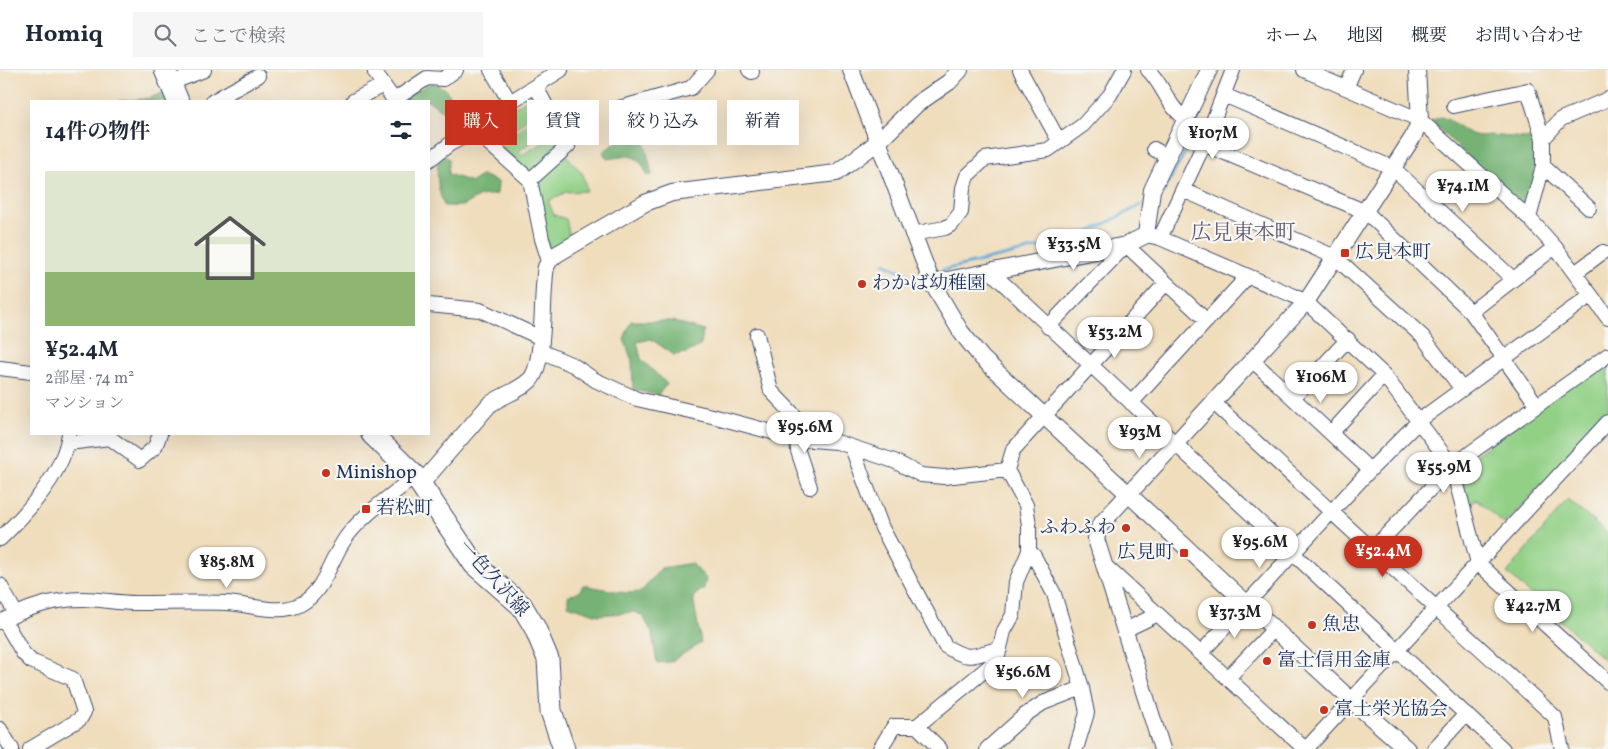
<!DOCTYPE html>
<html lang="ja">
<meta charset="utf-8">
<style>
body{margin:0;font-family:Vollkorn,"Noto Serif JP",serif;background:#f6f6f7;color:#1f2937;height:100vh;display:flex;flex-direction:column;font-size:19px;white-space:nowrap}
*{box-sizing:border-box;margin:0}
p{font-size:16px;color:#747a83}
.icon{flex:none;width:28px;height:28px;fill:none;stroke:currentColor;stroke-width:2;stroke-linecap:round;stroke-linejoin:round}
.map{position:relative;flex:1;overflow:hidden}
.panel{position:absolute;left:30px;top:30px;width:400px;height:335px;display:flex;flex-direction:column;background:#fff;border-radius:0px;box-shadow:0 5px 20px #0002}
.panel>*{flex:none}
.hud{position:absolute;left:445px;top:30px;width:475px;height:45px;display:flex;gap:10px}
.price{position:absolute;translate:-50% -42px;padding:0 11px;border-radius:18px;background:#fff;color:#222;font-size:16px;line-height:32px;filter:drop-shadow(0 1px 2px #0008)}
.price::after{content:'';position:absolute;left:50%;top:30px;width:15px;height:11px;margin-left:-8px;background:inherit;clip-path:polygon(0 0,100% 0,50% 100%)}
.price.current{background:#c8321e;color:#fff}
ul{padding:0;list-style:none}
li{display:grid;align-content:center;gap:10px;height:265px;padding:0 15px}
li span{display:grid;place-items:center;height:155px;border-radius:0px;color:#555}
li>.icon{margin-inline-start:auto}
span .icon{width:90px;height:90px;fill:#fffc;stroke-width:1}
li b{font-size:21px}
h2{display:flex;justify-content:space-between;align-items:center;height:60px;padding:0 15px;font-size:21px}
.tag{padding:0 18px;border-radius:0px;background:#fff;box-shadow:0 5px 20px #0002;font-size:18px;line-height:45px}
.tag.current{background:#c8321e;color:#fff}
header{display:flex;align-items:center;gap:30px;box-sizing:border-box;height:70px;padding:0 25px;background:#fff;border-bottom:1px solid #e0e1e3}
header strong{font-size:24px}
nav{display:flex;gap:28px;margin-inline-start:auto;font-size:18px}
.search{width:350px;height:45px;background:#f6f6f7;display:flex;align-items:center;gap:12px;box-sizing:border-box;padding:0 18px;border-radius:0px;color:#747a83;font-size:19px}
.map>svg:first-child{display:block}
.green{fill:#92d086;stroke:#568072}
.forest{fill:#75b273;stroke:#487068}
.lines{fill:none;stroke-linecap:round;stroke-linejoin:round}
.stream{stroke:#61acd9;stroke-width:3}
.minor-casing{stroke:#3b496c;stroke-width:16}
.tertiary-casing{stroke:#3b496c;stroke-width:18}
.primary-casing{stroke:#3b496c;stroke-width:23}
.minor{stroke:#fff;stroke-width:14}
.tertiary{stroke:#fff;stroke-width:16}
.primary{stroke:#fff;stroke-width:21}
.poi-dot{fill:#c8321e;stroke:#f6f6f2;stroke-width:2}
.labels{text-anchor:middle;dominant-baseline:central;stroke-width:4.5;stroke-linejoin:round;paint-order:stroke}
.poi-label{font-size:19px;fill:#1b2f5e;stroke:#f6f6f2;text-anchor:start}
.street-label{font-size:19px;fill:#1b2f5e;stroke:#f6f6f2}
.quarter-label{font-size:21px;fill:#655970;stroke:#f6f6f2}
</style>
<header>
<strong>Homiq</strong>
<div class="search"><svg class="icon" aria-label="search" viewBox="0 0 24 24"><circle cx="10" cy="10" r="6"/><path d="M15 15l6 6"/></svg>ここで検索</div>
<nav><a>ホーム</a><a>地図</a><a>概要</a><a>お問い合わせ</a></nav>
</header>
<div class="map">
<svg width="1608" height="679" viewBox="0 0 1608 679">
<rect width="100%" height="100%" fill="#f6f6f2"/>
<filter id="ink" filterUnits="userSpaceOnUse"><feTurbulence type="fractalNoise" baseFrequency=".02" numOctaves="2"/><feDisplacementMap in="SourceGraphic" scale="10" xChannelSelector="R" yChannelSelector="G"/><feConvolveMatrix kernelMatrix="1 2 1 2 8 2 1 2 1" color-interpolation-filters="sRGB"/></filter>
<filter id="wash" filterUnits="userSpaceOnUse"><feTurbulence type="fractalNoise" baseFrequency=".0096" numOctaves="4" result="noise"/><feDisplacementMap in="SourceGraphic" scale="20" xChannelSelector="R" yChannelSelector="G"/><feGaussianBlur stdDeviation="1.12" result="paint"/><feColorMatrix in="noise" values="0 0 0 0 0 0 0 0 0 0 0 0 0 0 0 0 0 1.4 0 .05"/><feComposite in="paint" operator="in"/></filter>
<g filter="url(#wash)">
<rect width="100%" height="100%" fill="#f0ddbc"/>
<path class="green" d="M533 25 541 36 502 70 504 71 545 40 556 53 519 81 522 85 556 65 564 83 583 104 587 121 566 122 548 131 554 145 566 149 571 172 551 186 532 108 480 61Z
M1608 288V343L1504 454 1476 429 1468 436 1459 401 1460 396Z
M1568 430 1608 464V593L1507 503Z"/>
<path class="forest" d="M431 13 444 18 466 46 464 54 458 53 429 31H398Z
M165 22 169 31H118L149 28Z
M1441 47C1460 52 1466 70 1489 65L1537 69 1541 82 1528 144 1431 51Z
M643 64 652 105H647C638 81 628 86 607 89L603 82 622 68Z
M440 82 449 89 448 104 472 112 482 105 498 112 497 124 480 126 462 136H444C437 117 435 102 440 82Z
M631 251H672L703 260 701 275 687 283 674 285 651 269 637 272 641 289 667 314 658 325 633 320 632 291 624 269Z
M692 493 706 509 704 518 693 527 701 573 670 592 657 593 652 563 643 546 635 542 598 545 568 535V526L579 522 583 515 626 523 641 522 661 498Z"/>
<g class="lines">
<path class="stream" d="M1157 127 1163 123 1188 77 1209 19
M884 193 908 205
M943 200 1076 169 1145 133"/>
</g>
</g>
<g filter="url(#ink)">
<g class="lines">
<defs>
<path id="minor" d="M491 0 510 32
M749 0 752 2
M1020 0 1059 71
M1148 0C1164 15 1168 39 1187 49
M1304 0 1420 50 1529 148 1555 177 1608 248
M375 3 394 30 427 8 443 9 456 0
M171 13 204 0
M1346 18 1354 0
M1224 25 1393 98 1513 209
M213 31 258 6
M353 31 383 15
M1454 36 1528 20 1543 69
M619 38 691 18 707 0
M1204 74 1366 142 1471 242 1537 335
M1154 79 1168 87
M429 90 450 74 475 61
M1543 96 1589 138
M530 110 568 76 536 17
M1183 120 1335 187 1423 267 1461 318
M1529 148 1543 96V69L1561 49 1608 29
M912 164 945 158 952 154 961 142 963 118 967 106 985 89 1048 80 1083 55 1110 25 1124 0
M1146 165 1160 168 1292 225 1306 232 1384 305 1452 396 1478 493 1608 612
M1160 168 1204 74 1233 0
M549 191 542 169 530 110 475 61 510 32 561 0
M990 201 1503 679
M1575 203 1603 182
M429 235 480 240 541 268
M1471 242 1555 177
M1048 257 1126 175 1207 251
M757 265 771 321 795 346 798 381 810 417
M540 281 573 295 595 310 637 329 716 347 798 369 837 372 894 391 921 405 944 407 1007 400 1013 380 1166 213
M1252 290 1370 400
M0 298 31 302
M1293 328 1348 269
M1213 332C1326 438 1441 542 1555 647L1562 679
M1131 333 1248 206
M1331 363 1384 305
M68 373 110 368 140 390 155 377 160 364
M852 378 882 458 945 576C973 593 972 584 1000 579
M0 469C27 443 64 402 69 364
M1373 479 1452 396 1608 285
M1029 481 1034 486 1054 524 1082 618 1087 643 1076 679
M1103 494 1305 679
M0 515 16 544
M4 550 23 583 31 591 73 609 84 642 80 649 30 679
M0 552C27 538 52 529 83 529 100 529 118 533 136 533 166 533 196 532 226 533 250 534 279 546 301 534 325 521 331 487 347 466 365 443 392 425 415 406
M1125 560 1158 544
M1201 583 1370 400 1420 350 1591 225
M1228 608 1274 559
M917 656 940 679
M0 659 12 679
M880 679 894 656H917L991 595 998 586 1004 561 1013 545 1016 512 1029 481V455L1026 435 1007 400
M987 679 1025 645 1043 633 1082 618
M1306 679 1608 352
M1434 679 1466 644"/>
<path id="tertiary" d="M851 0 932 213 961 262 982 288 1044 346 1351 630 1407 679
M932 213 1126 175 1146 165 1152 120 1209 0
M421 414 489 335C502 325 517 322 529 311 546 297 541 222 546 197L549 191 557 184 645 133 672 123 836 103 878 72 917 34 949 12 960 0
M1162 679 1096 469 1100 455 1306 232 1413 67 1420 50 1417 0"/>
<path id="primary" d="M165 0 178 31
M372 364 415 406 474 494 522 536 535 558 548 589 551 641 564 679"/>
</defs>
<use href="#minor" class="minor-casing"/>
<use href="#tertiary" class="tertiary-casing"/>
<use href="#primary" class="primary-casing"/>
<use href="#minor" class="minor"/>
<use href="#tertiary" class="tertiary"/>
<use href="#primary" class="primary"/>
</g>
</g>
<g class="poi-dot">
<rect x="1340" y="178" width="10" height="10" rx="2.5"/>
<circle cx="862" cy="214" r="5"/>
<circle cx="326" cy="403" r="5"/>
<rect x="361" y="434" width="10" height="10" rx="2.5"/>
<circle cx="1126" cy="458" r="5"/>
<rect x="1179" y="478" width="10" height="10" rx="2.5"/>
<circle cx="1312" cy="555" r="5"/>
<circle cx="1267" cy="591" r="5"/>
<circle cx="1324" cy="640" r="5"/>
</g>
<g class="labels">
<g class="poi-label">
<text x="1355" y="183">広見本町</text>
<text x="872" y="214">わかば幼稚園</text>
<text x="336" y="403">Minishop</text>
<text x="376" y="439">若松町</text>
<text x="1116" y="458" text-anchor="end">ふわふわ</text>
<text x="1174" y="483" text-anchor="end">広見町</text>
<text x="1322" y="555">魚忠</text>
<text x="1277" y="591">富士信用金庫</text>
<text x="1334" y="640">富士栄光協会</text>
</g>
<g class="street-label">
<text transform="translate(493 509) rotate(48)">一色久沢線</text>
</g>
<g class="quarter-label">
<text x="1243" y="163">広見東本町</text>
</g>
</g>
</svg>
<b class="price" style="left:1213px;top:90px">¥107M</b>
<b class="price" style="left:1463px;top:143px">¥74.1M</b>
<b class="price" style="left:1074px;top:201px">¥33.5M</b>
<b class="price" style="left:1115px;top:289px">¥53.2M</b>
<b class="price" style="left:1321px;top:334px">¥106M</b>
<b class="price" style="left:805px;top:384px">¥95.6M</b>
<b class="price" style="left:1140px;top:389px">¥93M</b>
<b class="price" style="left:1444px;top:424px">¥55.9M</b>
<b class="price" style="left:1260px;top:499px">¥95.6M</b>
<b class="price current" style="left:1383px;top:508px">¥52.4M</b>
<b class="price" style="left:227px;top:519px">¥85.8M</b>
<b class="price" style="left:1533px;top:563px">¥42.7M</b>
<b class="price" style="left:1235px;top:569px">¥37.3M</b>
<b class="price" style="left:1023px;top:629px">¥56.6M</b>
<div class="hud">
<a class="tag current">購入</a>
<a class="tag">賃貸</a>
<a class="tag">絞り込み</a>
<a class="tag">新着</a>
</div>
<section class="panel">
<h2>14件の物件<svg class="icon" aria-label="filters" viewBox="0 0 24 24"><path d="M4 7h16M4 17h16"/><circle cx="9" cy="7" r="2"/><circle cx="15" cy="17" r="2"/></svg></h2>
<ul>
<li><span style="background:linear-gradient(#dfe7d0 65%,#8fb573 0)"><svg class="icon" aria-label="home" viewBox="0 0 24 24"><path d="M3 11l9-7 9 7M6 9v11h12V9"/></svg></span><div><b>¥52.4M</b><p>2部屋 · 74 m²</p><p>マンション</p></div></li>
</ul>
</section>
</div>
